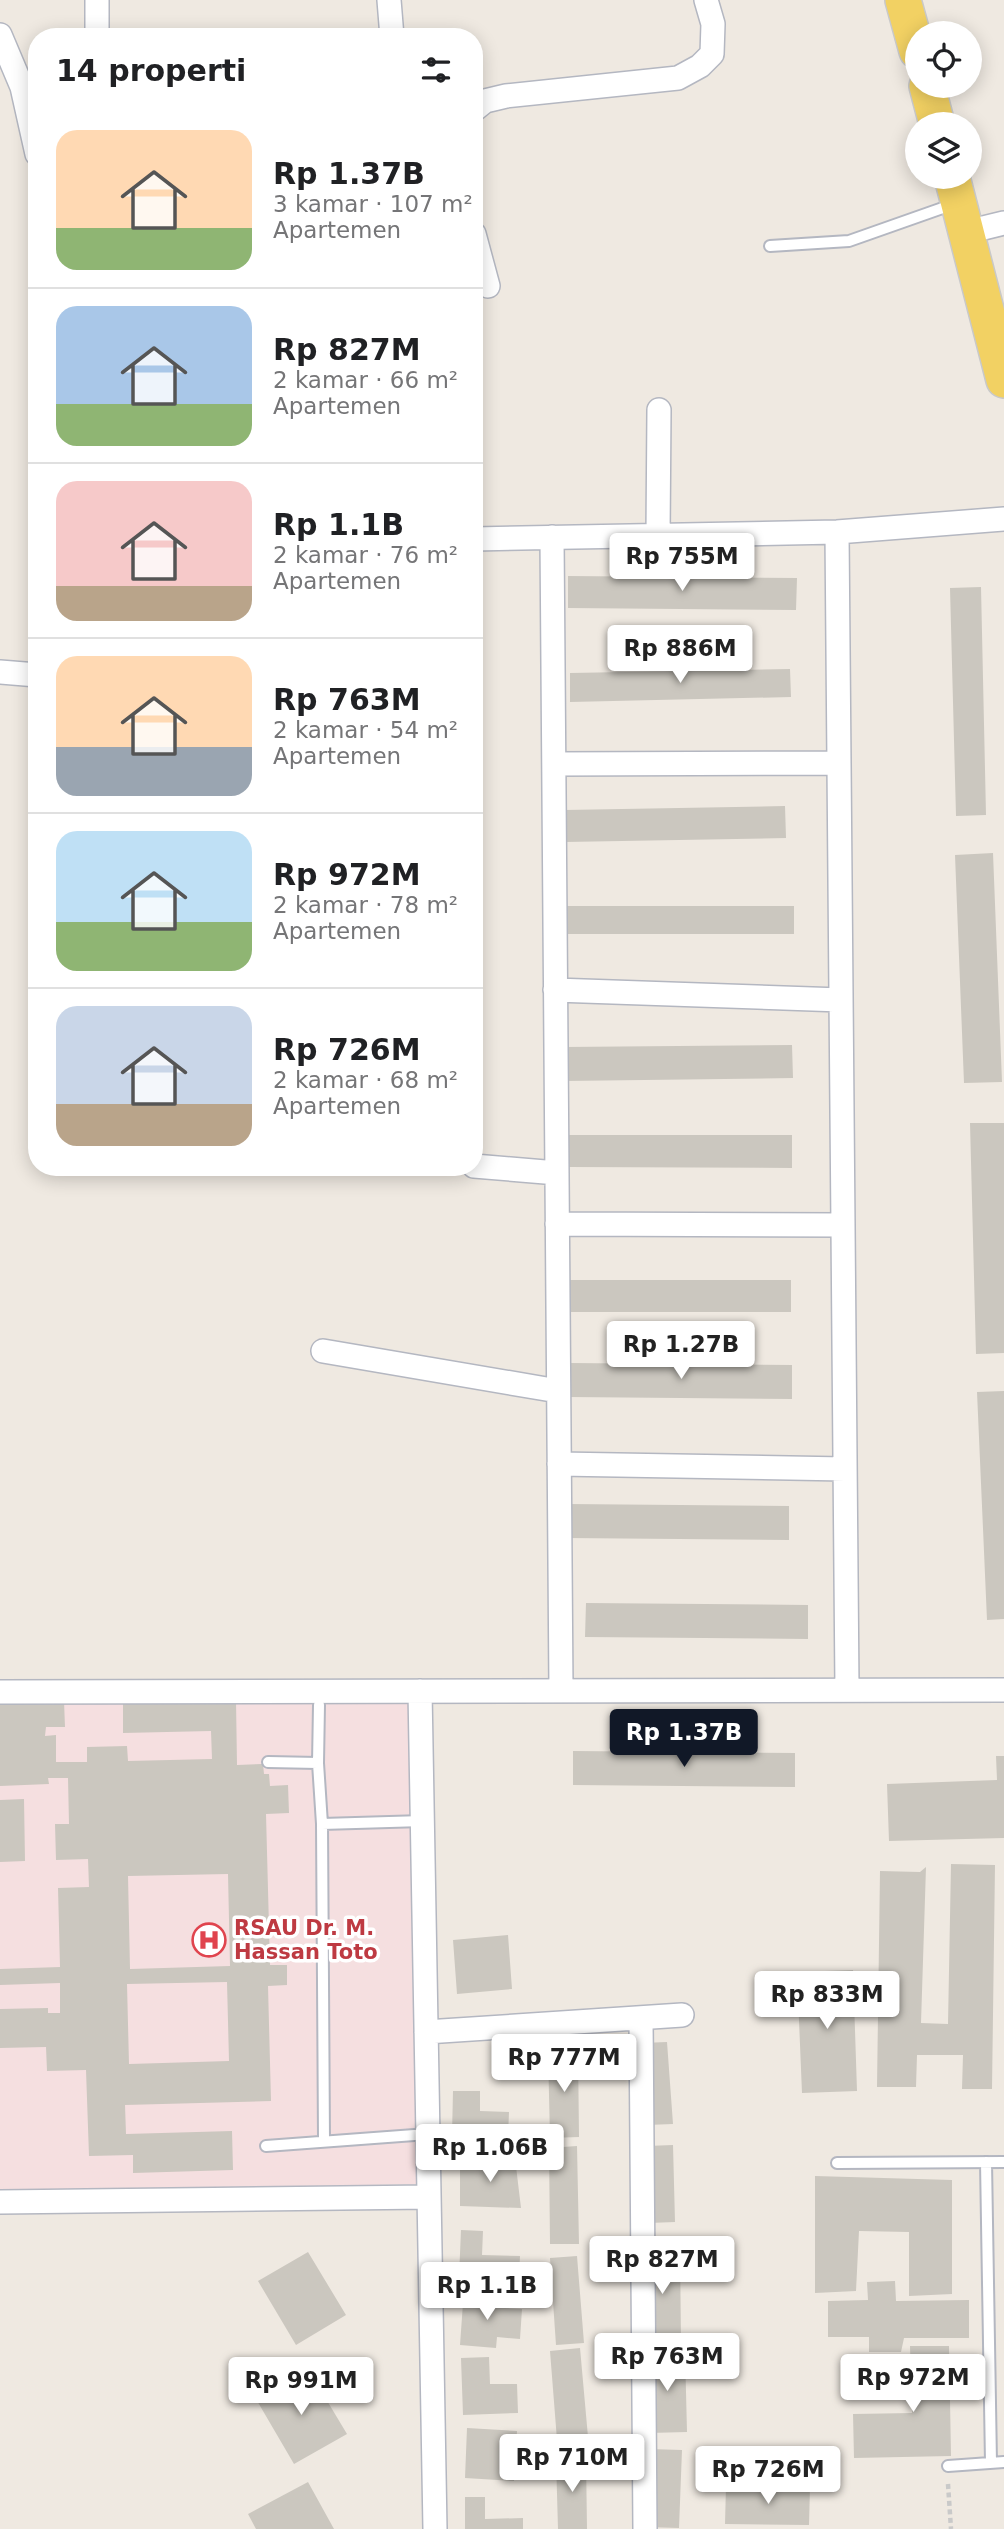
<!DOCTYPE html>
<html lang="id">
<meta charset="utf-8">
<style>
body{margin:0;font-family:"DejaVu Sans",sans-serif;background:#f2f2f2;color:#202124;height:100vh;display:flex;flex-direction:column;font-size:26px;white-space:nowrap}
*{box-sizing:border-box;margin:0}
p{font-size:23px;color:#757577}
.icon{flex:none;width:38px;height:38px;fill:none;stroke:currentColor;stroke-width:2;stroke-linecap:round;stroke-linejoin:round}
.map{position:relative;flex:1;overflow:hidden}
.drawer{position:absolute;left:28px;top:28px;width:455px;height:1148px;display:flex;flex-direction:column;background:#fff;border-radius:28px;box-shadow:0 4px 18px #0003}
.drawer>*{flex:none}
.controls{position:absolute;left:905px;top:21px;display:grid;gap:14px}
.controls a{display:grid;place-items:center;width:77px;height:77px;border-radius:50%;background:#fff;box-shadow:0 4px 18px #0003;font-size:35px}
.price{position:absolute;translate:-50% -60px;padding:0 16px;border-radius:7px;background:#fff;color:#222;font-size:23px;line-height:46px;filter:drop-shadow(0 2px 4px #0008)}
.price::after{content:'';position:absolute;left:50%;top:42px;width:21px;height:16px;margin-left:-10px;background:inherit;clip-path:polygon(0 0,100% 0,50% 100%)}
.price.current{background:#111827;color:#fff}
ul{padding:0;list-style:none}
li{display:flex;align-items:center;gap:21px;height:175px;padding:0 28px}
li+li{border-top:2px solid #e0e0e0}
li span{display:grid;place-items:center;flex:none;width:196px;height:140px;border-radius:21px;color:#555}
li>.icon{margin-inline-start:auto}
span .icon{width:84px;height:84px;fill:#fffc;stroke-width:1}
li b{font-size:30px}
h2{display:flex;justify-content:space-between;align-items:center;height:84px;padding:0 28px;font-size:30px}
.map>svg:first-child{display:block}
.medical{fill:#f5dfe0}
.building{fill:#cbc7bf;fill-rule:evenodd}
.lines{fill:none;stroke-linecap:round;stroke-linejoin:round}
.lane-casing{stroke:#b4b7c1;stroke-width:14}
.street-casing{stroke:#b4b7c1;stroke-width:26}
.primary-casing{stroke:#c9c9c9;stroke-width:38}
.path{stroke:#c9c9c9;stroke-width:4.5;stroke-dasharray:5 3.5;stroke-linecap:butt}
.lane{stroke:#fff;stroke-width:10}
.street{stroke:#fff;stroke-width:23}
.primary{stroke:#f2d163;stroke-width:35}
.labels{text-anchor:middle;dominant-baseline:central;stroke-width:7;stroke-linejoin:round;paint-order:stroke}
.health-label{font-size:21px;font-weight:bold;fill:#be3a42;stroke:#fff;text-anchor:start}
</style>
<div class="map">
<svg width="1004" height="2529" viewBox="0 0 1004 2529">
<rect width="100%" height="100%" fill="#efe9e1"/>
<path class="medical" d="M0 1694 417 1696 419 2184 0 2192Z"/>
<path class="building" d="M568 576 797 578 796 610 568 608Z
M981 587 986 815 956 816 950 588Z
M790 669 791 697 570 702V673Z
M785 806 786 838 565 842V810Z
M993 853 1002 1082 964 1083 955 855Z
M566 906H794V934H566Z
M792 1045 793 1078 564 1081V1047Z
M970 1123H1004V1353L976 1354Z
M569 1135H792V1168L569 1167Z
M564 1280H791V1312H564Z
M570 1363 792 1365V1399L569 1397Z
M1004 1391V1619L987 1620 977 1392Z
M567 1504 789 1506V1540L566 1538Z
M586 1603 808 1605V1639L585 1637Z
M236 1700 237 1765 263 1764 264 1774H269L270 1786 288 1785 289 1813 266 1814 270 1965H287V1985L268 1986 271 2101 125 2105 126 2134 232 2131 233 2170 133 2173V2155L89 2156 86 2070 47 2071 46 2047 0 2048V2009L48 2008V2013H60V1983L0 1985V1969L60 1967 58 1888 89 1887 88 1859 56 1860 55 1824H69L68 1778H48L49 1784 0 1786V1703L64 1701 65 1727H46L45 1736 56 1735V1762H87V1747L127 1746 128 1761 212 1759 211 1731 123 1733V1703ZM228 1874 230 1966 130 1969 128 1876ZM227 1982 229 2061 129 2064 127 1984Z
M573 1751 795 1753V1787L573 1785Z
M996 1756H1004V1838L889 1841 887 1784 997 1780Z
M24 1799 25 1861 0 1862V1800Z
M951 1864 995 1865 992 2089H962L963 2055H917L916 2087H877L880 1871 920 1872 926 1867 921 2023 948 2024Z
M508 1935 512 1989 457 1994 453 1940Z
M853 1970 857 2091 802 2093 797 1972Z
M667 2042 673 2124 647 2125 642 2043Z
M578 2050 579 2137 550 2138 548 2051Z
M453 2091H480V2111L509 2112 508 2136 452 2135Z
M673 2145 675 2222 649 2223 647 2146Z
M577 2146 579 2244H550L549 2148Z
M515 2158 521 2208 460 2206V2161Z
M815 2176 952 2180V2294L909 2296V2232L859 2231 856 2291 815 2293Z
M461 2230 483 2231 482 2255 520 2256 519 2278 459 2277Z
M644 2249H680L681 2343H645Z
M308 2252 346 2315 296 2345 258 2281Z
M577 2256 584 2343 556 2345 550 2258Z
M895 2281 896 2301 969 2300V2338H904L901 2352H869V2337H828V2301L868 2300 867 2282Z
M464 2289 482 2295 485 2307 522 2309 520 2339 497 2337 496 2348 460 2345Z
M910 2346H949L951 2456 854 2458 853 2414 912 2413Z
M580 2348 588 2437 557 2440 550 2351Z
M685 2352 687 2432 649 2433 648 2353Z
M489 2357 490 2384H517L518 2413 463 2415 461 2358Z
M308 2369 347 2434 294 2464 256 2399Z
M467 2428 517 2431 514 2481 465 2478Z
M649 2449 682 2450 679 2528 646 2527Z
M586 2458 587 2529H558L556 2459Z
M308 2482 334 2529H256L248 2514Z
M726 2486 810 2487 809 2525 725 2524Z
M465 2497H485V2519L523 2518V2529H465Z"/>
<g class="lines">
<defs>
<path id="lane" d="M770 246 849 241 954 204
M268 1762 318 1763 322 1824 423 1821
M318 1763 319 1705
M322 1824 324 2140
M266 2146 428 2134
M986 2162 991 2463
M837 2163 1004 2162
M948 2466 1004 2462"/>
<path id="street" d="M389 0 392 37
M0 35 22 87 37 154
M97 37V0
M474 110 485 101 506 96 678 78 700 66 712 54 713 24 706 0
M967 232 1004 223
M474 234 488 286
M837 532 847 1689
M658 535 659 410
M552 537 561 1689
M474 539 837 532 1004 519
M0 672 37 675
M554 764 839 763
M555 990 841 1000
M474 1166 557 1173
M557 1224 843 1225
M323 1351 558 1391
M559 1464 845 1469
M420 1691 435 2529
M0 1692 1004 1690
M641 2019 645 2529
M426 2032 682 2015
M0 2202 429 2197"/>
<path id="primary" d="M903 0 917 51
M927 86 937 124
M952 177 1004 380"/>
</defs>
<use href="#lane" class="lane-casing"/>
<use href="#street" class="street-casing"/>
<use href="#primary" class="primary-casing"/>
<path class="path" d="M948 2484 951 2529"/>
<use href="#lane" class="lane"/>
<use href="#street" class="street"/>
<use href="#primary" class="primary"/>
</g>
<defs>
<symbol id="hospital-ring" viewBox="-11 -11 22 22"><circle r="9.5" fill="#fff" stroke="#e0444e" stroke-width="1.5"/><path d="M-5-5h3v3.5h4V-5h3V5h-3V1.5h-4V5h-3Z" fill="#e0444e"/></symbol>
</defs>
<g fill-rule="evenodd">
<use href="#hospital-ring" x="190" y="1921" width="38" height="38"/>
</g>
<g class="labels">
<g class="health-label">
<text x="234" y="1928">RSAU Dr. M.<tspan x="234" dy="24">Hassan Toto</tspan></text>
</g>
</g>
</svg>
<div class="controls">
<a><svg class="icon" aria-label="locate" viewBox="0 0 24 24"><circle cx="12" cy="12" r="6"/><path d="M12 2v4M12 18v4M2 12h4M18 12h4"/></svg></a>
<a><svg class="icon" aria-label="layers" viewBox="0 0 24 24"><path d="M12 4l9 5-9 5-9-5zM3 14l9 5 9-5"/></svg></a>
</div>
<b class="price" style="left:682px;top:593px">Rp 755M</b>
<b class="price" style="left:680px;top:685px">Rp 886M</b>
<b class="price" style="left:681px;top:1381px">Rp 1.27B</b>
<b class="price current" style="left:684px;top:1769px">Rp 1.37B</b>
<b class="price" style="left:827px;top:2031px">Rp 833M</b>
<b class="price" style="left:564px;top:2094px">Rp 777M</b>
<b class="price" style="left:490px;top:2184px">Rp 1.06B</b>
<b class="price" style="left:662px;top:2296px">Rp 827M</b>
<b class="price" style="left:487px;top:2322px">Rp 1.1B</b>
<b class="price" style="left:667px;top:2393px">Rp 763M</b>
<b class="price" style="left:913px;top:2414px">Rp 972M</b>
<b class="price" style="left:301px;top:2417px">Rp 991M</b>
<b class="price" style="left:572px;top:2494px">Rp 710M</b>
<b class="price" style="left:768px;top:2506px">Rp 726M</b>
<section class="drawer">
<h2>14 properti<svg class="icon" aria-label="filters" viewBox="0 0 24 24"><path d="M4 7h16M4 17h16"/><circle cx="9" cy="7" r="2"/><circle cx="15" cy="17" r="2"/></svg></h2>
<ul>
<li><span style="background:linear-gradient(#ffd9b3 70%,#8fb573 0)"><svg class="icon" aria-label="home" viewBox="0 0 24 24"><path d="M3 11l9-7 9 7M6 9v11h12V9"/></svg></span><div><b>Rp 1.37B</b><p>3 kamar · 107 m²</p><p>Apartemen</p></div></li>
<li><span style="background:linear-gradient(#a9c7e8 70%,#8fb573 0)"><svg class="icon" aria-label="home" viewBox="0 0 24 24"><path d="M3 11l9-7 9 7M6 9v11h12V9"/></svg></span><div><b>Rp 827M</b><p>2 kamar · 66 m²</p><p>Apartemen</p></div></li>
<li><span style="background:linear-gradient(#f6c9c9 75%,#b9a48a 0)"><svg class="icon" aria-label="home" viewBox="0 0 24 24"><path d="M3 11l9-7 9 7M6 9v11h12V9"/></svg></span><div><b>Rp 1.1B</b><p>2 kamar · 76 m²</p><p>Apartemen</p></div></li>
<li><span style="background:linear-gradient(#ffd9b3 65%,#9aa5b1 0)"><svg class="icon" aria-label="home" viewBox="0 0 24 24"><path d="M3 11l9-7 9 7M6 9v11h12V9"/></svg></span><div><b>Rp 763M</b><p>2 kamar · 54 m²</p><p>Apartemen</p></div></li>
<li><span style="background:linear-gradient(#bfe0f5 65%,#8fb573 0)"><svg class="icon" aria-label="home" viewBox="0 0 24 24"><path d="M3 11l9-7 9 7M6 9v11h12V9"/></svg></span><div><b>Rp 972M</b><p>2 kamar · 78 m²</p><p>Apartemen</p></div></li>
<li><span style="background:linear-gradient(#c9d6e8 70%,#b9a48a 0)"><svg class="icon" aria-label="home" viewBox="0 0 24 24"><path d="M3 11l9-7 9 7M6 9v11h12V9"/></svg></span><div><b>Rp 726M</b><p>2 kamar · 68 m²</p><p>Apartemen</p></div></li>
</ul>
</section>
</div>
